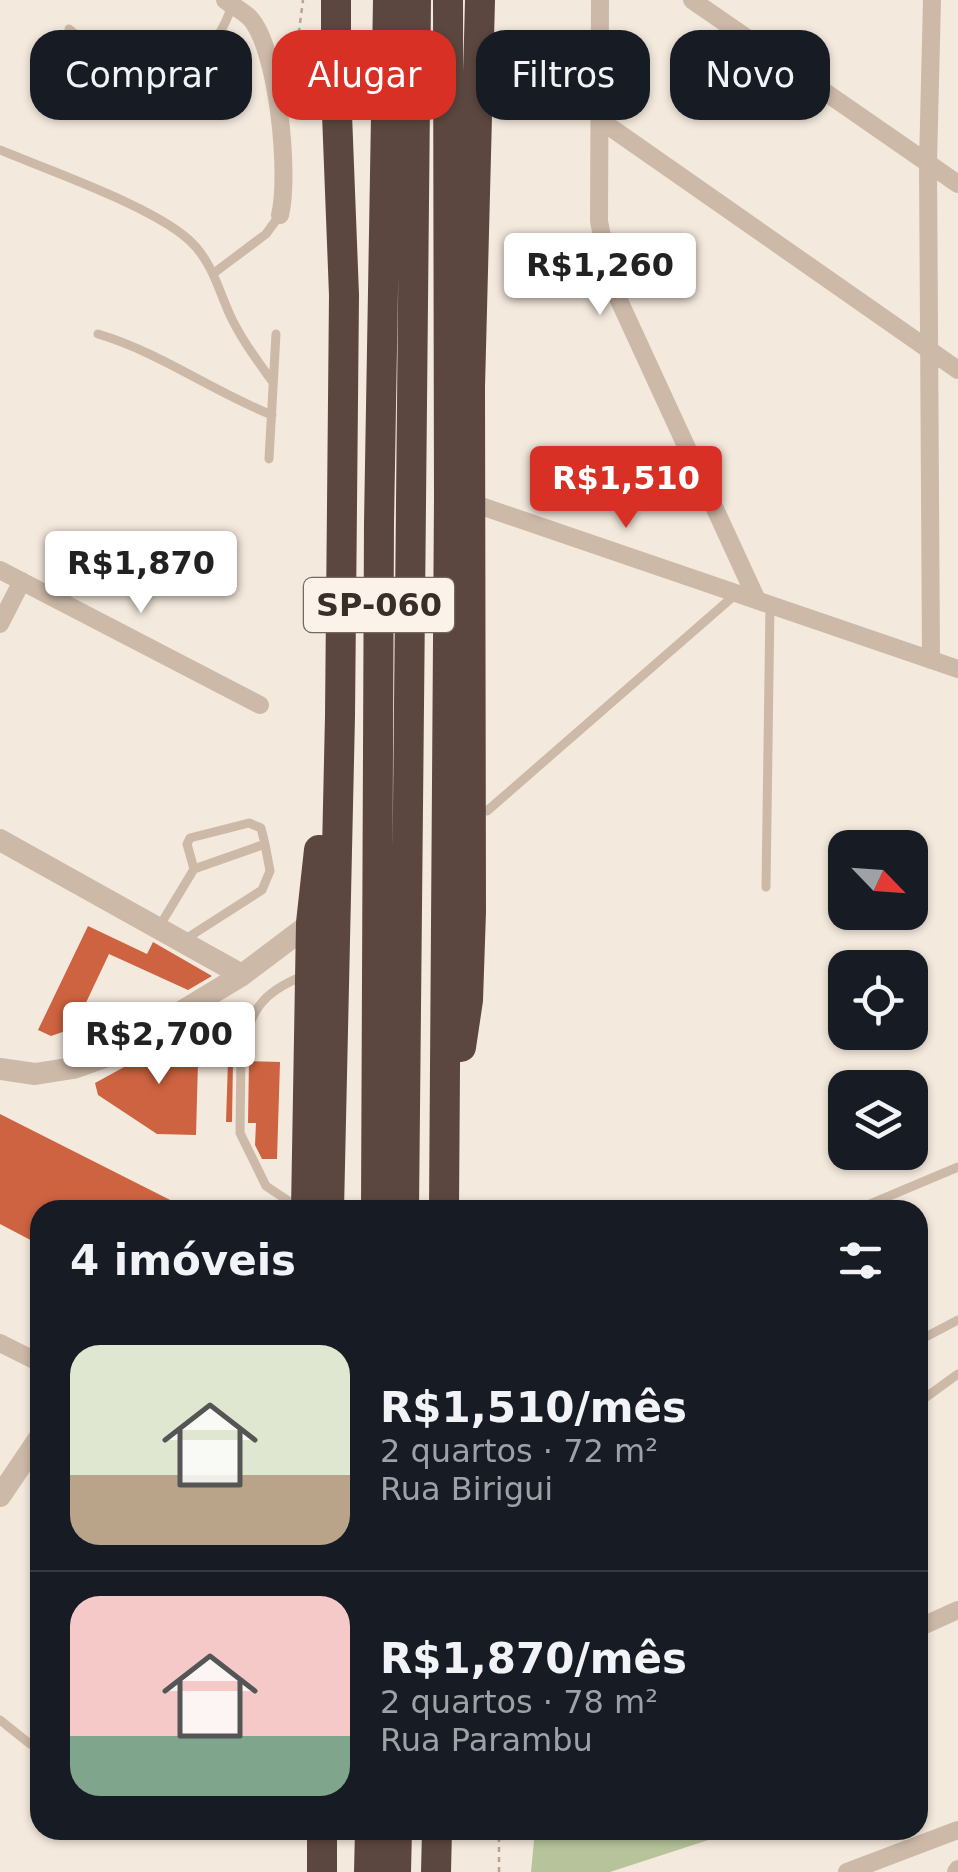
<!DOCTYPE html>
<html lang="pt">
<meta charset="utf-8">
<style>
body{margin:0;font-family:"DejaVu Sans",sans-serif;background:#242831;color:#f1f3f6;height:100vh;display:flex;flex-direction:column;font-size:38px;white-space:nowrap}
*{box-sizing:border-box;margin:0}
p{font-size:32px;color:#9ea1a6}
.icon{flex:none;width:55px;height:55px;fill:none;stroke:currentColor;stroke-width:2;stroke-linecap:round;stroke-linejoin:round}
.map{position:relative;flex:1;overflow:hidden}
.sheet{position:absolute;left:30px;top:1200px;width:898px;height:640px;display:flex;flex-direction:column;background:#171b24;border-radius:30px;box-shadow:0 2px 8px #0004}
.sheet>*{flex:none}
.guide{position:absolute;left:30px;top:30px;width:900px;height:90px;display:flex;gap:20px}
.needle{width:65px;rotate:115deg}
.fabs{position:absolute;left:828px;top:830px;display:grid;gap:20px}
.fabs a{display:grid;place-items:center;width:100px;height:100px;border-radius:20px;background:#171b24;box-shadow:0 2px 8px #0004;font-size:50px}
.price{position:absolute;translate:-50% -85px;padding:0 22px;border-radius:10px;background:#fff;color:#222;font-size:32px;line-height:65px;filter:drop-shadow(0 2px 5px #0008)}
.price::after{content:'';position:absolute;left:50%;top:60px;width:30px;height:22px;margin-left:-15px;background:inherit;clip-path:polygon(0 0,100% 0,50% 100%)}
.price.selected{background:#d93025;color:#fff}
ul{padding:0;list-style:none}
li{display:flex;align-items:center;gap:30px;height:250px;padding:0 40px}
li+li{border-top:2px solid #363941}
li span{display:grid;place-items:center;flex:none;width:280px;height:200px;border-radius:30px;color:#555}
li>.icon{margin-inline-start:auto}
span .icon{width:120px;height:120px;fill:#fffc;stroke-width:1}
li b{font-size:42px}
h2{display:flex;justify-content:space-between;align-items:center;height:120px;padding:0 40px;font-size:42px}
.tag{padding:0 35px;border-radius:30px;background:#171b24;box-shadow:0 2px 8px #0004;font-size:35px;line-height:90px}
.tag.selected{background:#d93025;color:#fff}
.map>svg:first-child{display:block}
.green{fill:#b7c49b}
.building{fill:#ce6341}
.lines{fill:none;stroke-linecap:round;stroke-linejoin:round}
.path{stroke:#b9a292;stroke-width:2.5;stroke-dasharray:5 5;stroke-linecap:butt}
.service{stroke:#cdb9a8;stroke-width:9}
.minor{stroke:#cdb9a8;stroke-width:18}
.tertiary{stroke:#cdb9a8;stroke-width:22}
.motorway{stroke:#5b473f;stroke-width:30}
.labels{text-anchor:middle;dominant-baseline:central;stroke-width:8;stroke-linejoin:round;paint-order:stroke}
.shield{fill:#fbf3ea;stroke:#736962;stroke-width:2.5}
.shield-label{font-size:32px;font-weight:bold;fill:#392e28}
</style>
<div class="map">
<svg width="958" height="1872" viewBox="0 0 958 1872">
<rect width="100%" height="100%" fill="#f4e9dd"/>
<path class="green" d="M535 1830H739L610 1872H531Z"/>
<path class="building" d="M88 926 147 954 153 942 212 976 188 990 109 954 74 1028 51 1036 38 1030Z
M199 1026 196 1135 157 1134 98 1095 95 1083Z
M228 1060H233L232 1122H226Z
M249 1061 280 1062 277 1159H262L255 1145 256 1123H248Z
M0 1114 91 1160 190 1210H40V1245L0 1224Z"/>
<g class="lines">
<path class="path" d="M295 88 302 85 298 39 303 0
M499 1872V1830"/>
<path class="service" d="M69 29C87 43 105 59 127 68 177 89 218 51 232 5
M0 150C48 170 164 210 195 246 213 266 219 291 230 315 241 339 257 360 272 381
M214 273 266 234 279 216
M98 334C159 352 212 391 272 415
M269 459 276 334
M487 811 736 594
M194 869 187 844 190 838 249 823 261 828 265 844
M766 887 770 605
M159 927 194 869 265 844 270 871 262 890 184 940
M213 995V1011L241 1055 240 1133 266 1186 299 1208
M241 1055C250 1012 260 993 303 976
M856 1210 958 1167
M918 1341 958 1320
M918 1403 958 1374
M0 1720 30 1744 40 1747"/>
<path class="minor" d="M225 0C233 6 243 11 250 18 278 49 290 175 280 215
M600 0 599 221 611 283 757 600
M692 0 958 184
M600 120 958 370
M481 506 958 669
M0 570 260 705
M0 624 22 581
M931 660 928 163 932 0
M0 1343 40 1363
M918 1628 958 1610
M847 1872 958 1830
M956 1872 958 1869"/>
<path class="tertiary" d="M0 840 242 975
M0 1069 35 1074 73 1068 110 1055 242 975 311 923
M0 1496 40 1437"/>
<path class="motorway" d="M461 1047 468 1000 471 912 470 387 480 0
M306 1210 311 923 319 850
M329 1210 340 716 344 295 336 88V0
M376 1210 379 523 388 0
M404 1210 416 0
M444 1210 449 498 448 0
M322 1830V1872
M369 1872 370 1830
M396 1872 397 1830
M436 1872 437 1830"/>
</g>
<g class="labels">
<rect class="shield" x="304" y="578" width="150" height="54" rx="8"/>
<g class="shield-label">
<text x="379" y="605">SP-060</text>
</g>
</g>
</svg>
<div class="fabs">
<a><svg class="needle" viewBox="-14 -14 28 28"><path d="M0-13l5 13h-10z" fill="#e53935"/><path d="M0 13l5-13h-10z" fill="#9ea1a6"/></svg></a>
<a><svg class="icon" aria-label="locate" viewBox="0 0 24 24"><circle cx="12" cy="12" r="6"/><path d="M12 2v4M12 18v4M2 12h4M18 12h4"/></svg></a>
<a><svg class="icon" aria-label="layers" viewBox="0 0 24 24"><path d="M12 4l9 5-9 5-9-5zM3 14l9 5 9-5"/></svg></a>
</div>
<b class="price" style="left:600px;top:318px">R$1,260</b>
<b class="price selected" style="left:626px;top:531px">R$1,510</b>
<b class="price" style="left:141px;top:616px">R$1,870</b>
<b class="price" style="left:159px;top:1087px">R$2,700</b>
<div class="guide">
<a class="tag">Comprar</a>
<a class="tag selected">Alugar</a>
<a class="tag">Filtros</a>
<a class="tag">Novo</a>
</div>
<section class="sheet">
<h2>4 imóveis<svg class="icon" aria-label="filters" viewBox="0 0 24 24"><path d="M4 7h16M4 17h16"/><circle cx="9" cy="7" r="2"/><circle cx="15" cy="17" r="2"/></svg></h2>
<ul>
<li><span style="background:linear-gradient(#dfe7d0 65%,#b9a48a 0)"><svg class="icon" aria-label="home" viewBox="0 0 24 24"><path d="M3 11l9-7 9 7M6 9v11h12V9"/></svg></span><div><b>R$1,510/mês</b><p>2 quartos · 72 m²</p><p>Rua Birigui</p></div></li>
<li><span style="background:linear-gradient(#f6c9c9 70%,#7fa58c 0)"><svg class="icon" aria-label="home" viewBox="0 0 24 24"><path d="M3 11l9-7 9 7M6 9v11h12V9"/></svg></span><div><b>R$1,870/mês</b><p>2 quartos · 78 m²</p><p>Rua Parambu</p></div></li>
</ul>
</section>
</div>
